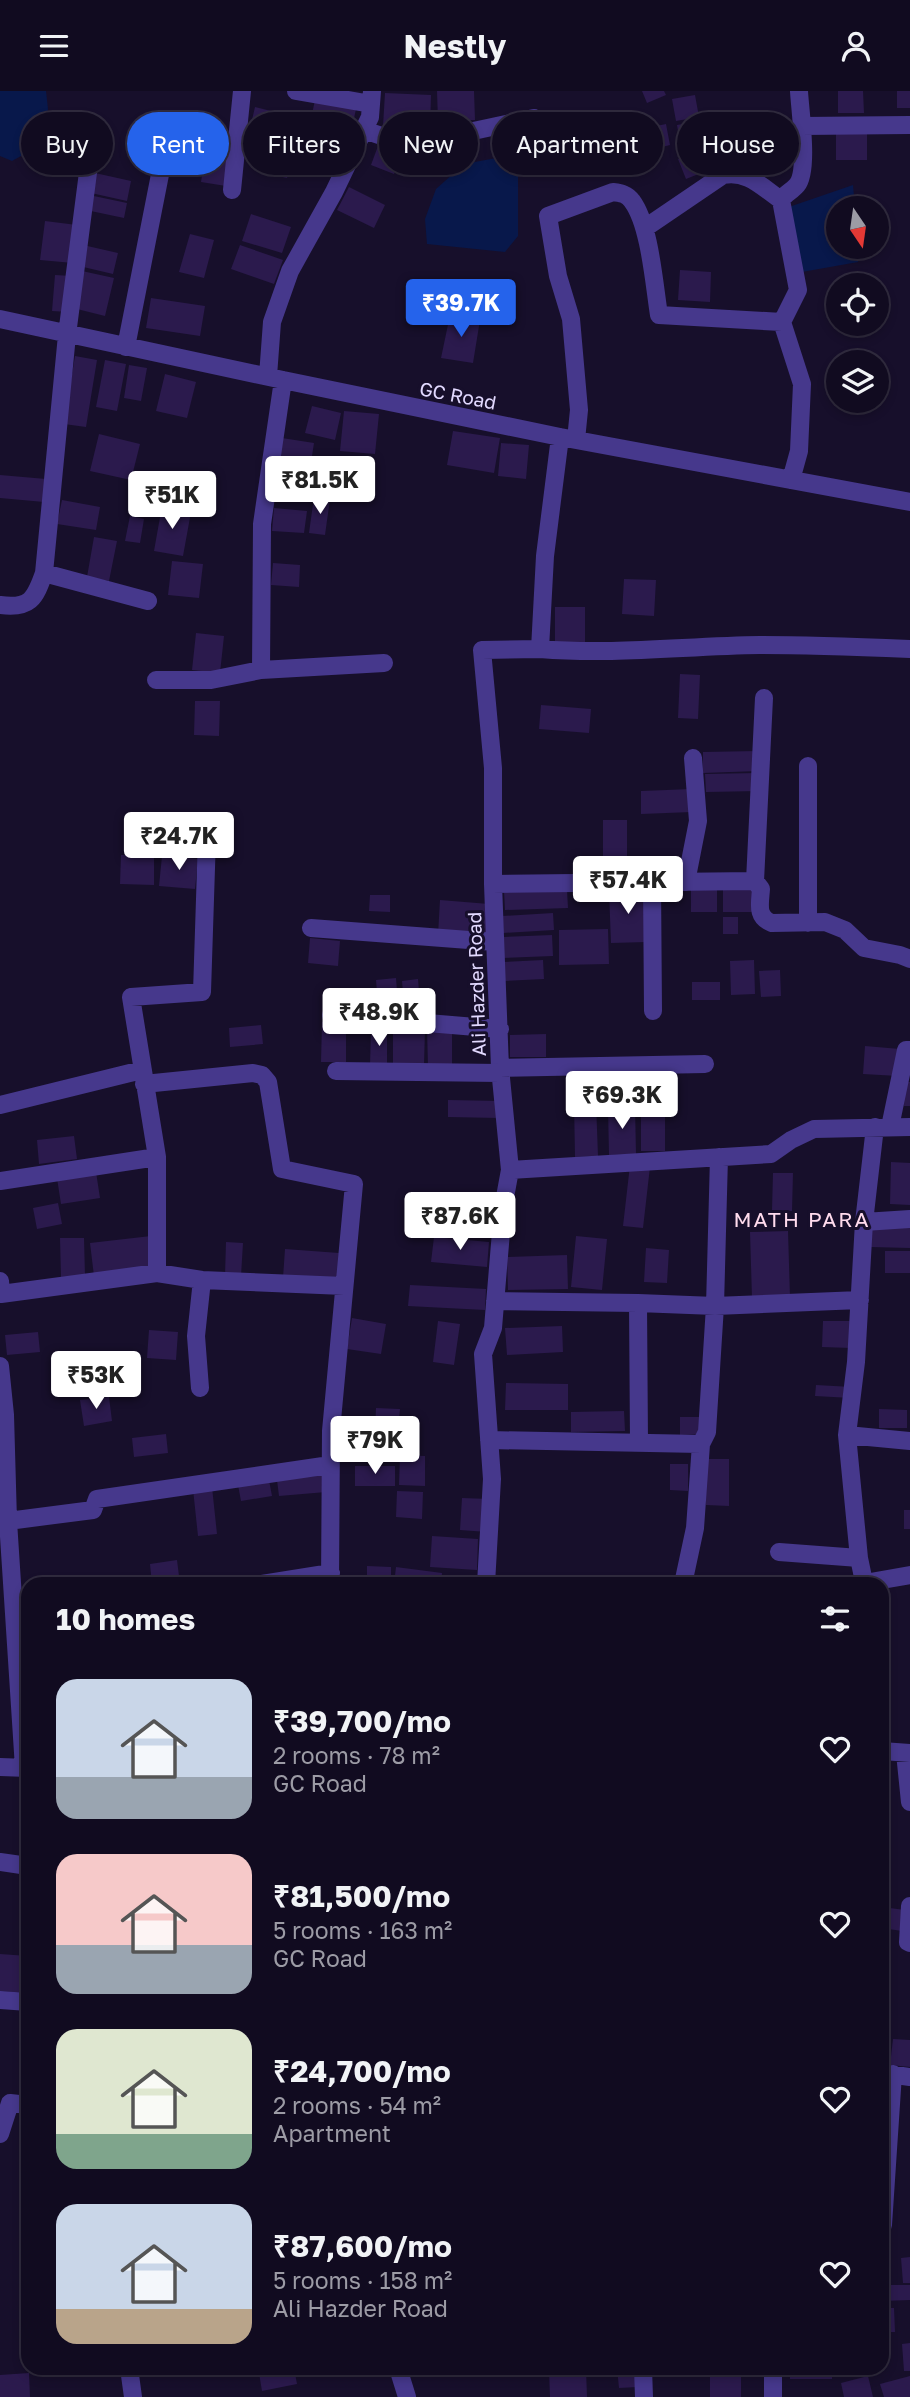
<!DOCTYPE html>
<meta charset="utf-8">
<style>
body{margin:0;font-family:"Golos Text",sans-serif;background:#1a1429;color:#f1f3f6;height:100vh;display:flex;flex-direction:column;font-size:26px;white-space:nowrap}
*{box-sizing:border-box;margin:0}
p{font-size:23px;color:#9c9ba5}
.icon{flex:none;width:38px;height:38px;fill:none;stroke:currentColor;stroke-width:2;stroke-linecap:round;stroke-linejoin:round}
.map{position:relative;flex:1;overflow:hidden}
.sheet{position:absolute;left:21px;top:1486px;width:868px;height:798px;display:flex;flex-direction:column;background:#110b20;border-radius:21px;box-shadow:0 4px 10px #0003,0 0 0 2px #302b3e}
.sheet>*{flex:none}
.top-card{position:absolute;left:21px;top:21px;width:868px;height:63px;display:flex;gap:14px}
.needle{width:46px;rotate:167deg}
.buttons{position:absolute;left:826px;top:105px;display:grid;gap:14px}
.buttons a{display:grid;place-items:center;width:63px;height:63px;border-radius:50%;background:#110b20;box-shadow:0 4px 10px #0003,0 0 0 2px #302b3e;font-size:35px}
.price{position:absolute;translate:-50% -60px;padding:0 16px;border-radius:7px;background:#fff;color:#222;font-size:23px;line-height:46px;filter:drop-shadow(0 2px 4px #0008)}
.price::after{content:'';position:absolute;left:50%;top:42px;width:21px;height:16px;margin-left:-10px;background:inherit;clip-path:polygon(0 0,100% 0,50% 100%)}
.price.selected{background:#2563eb;color:#fff}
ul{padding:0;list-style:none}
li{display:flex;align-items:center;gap:21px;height:175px;padding:0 35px}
li span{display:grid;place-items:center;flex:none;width:196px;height:140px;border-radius:21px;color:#555}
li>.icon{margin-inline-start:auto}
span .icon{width:84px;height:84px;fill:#fffc;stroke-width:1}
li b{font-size:30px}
h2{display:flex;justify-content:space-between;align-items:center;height:84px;padding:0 35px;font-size:30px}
.tag{padding:0 24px;border-radius:32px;background:#110b20;box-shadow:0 4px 10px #0003,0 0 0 2px #302b3e;font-size:24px;line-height:63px}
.tag.selected{background:#2563eb;color:#fff}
header{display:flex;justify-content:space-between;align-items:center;height:91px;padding:0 35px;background:#110b20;font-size:32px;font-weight:700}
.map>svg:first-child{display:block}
.water{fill:#08184b}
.building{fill:#2b1a4d}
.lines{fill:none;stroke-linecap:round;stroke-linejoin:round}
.street{stroke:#46388c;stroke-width:18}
.labels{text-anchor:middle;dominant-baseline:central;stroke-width:6;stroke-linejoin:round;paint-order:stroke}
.street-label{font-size:19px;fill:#e2d9ff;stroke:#170f2b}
.neighbourhood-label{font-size:21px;letter-spacing:2px;fill:#ffdbed;stroke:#170f2b}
</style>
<header><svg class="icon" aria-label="menu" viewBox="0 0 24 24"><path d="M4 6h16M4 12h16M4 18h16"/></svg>Nestly<svg class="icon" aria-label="person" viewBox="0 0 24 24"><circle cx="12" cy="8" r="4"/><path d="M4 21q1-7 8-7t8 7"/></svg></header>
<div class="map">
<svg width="910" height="2306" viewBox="0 0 910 2306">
<rect width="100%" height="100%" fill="#170f2b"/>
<path class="water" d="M0 0H46L48 18 39 55 12 70 0 65Z
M507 65 518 81V145L505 161 427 153 425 128 436 98 464 73Z
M853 94 855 117H838V156H857L858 171 802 181 786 117Z"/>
<path class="building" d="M437 0H474L475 29 438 30Z
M642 0H664L666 4 647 12Z
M838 0H863L864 22H838Z
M897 0H910V17H897Z
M385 2 431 4 430 37 383 35Z
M695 4 699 26 676 30 672 8Z
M315 9 356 18 347 60 306 51Z
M255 16 275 21 269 47 249 42Z
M712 28 716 52 681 57 677 34Z
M666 33 670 54 642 61 637 39Z
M836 39H867V69H836Z
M208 46 233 49 226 95 201 91Z
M265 54 293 61 287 87 259 81Z
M378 55 401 64 394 83 371 74Z
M708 56 716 76 686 88 678 68Z
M95 82 131 90 127 110 91 102Z
M349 96 385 114 374 137 337 119Z
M89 104 127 112 124 127 86 119Z
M251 123 291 136 282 162 242 150Z
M45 130 77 134 73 172 40 169Z
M190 143 214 149 204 187 179 181Z
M83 154 118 162 113 183 79 175Z
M240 154 283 169 274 193 231 178Z
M680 179 711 181 710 211 678 209Z
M82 180 114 187 105 225 73 217Z
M55 184 72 185 68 221 52 220Z
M151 207 205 215 200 245 146 237Z
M450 224 480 229 473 272 441 267Z
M75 265 97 269 86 336 64 333Z
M105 269 126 273 117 320 96 316Z
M129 274 147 277 141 310 124 307Z
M165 283 196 291 187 327 156 320Z
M312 315 341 322 335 349 305 342Z
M344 320 379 323 375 363 340 360Z
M453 340 500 347 494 382 447 374Z
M99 343 140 353 131 389 90 380Z
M282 347 314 352 310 378 278 374Z
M501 352 529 354 526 388 498 385Z
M278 381 311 386 307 411 274 406Z
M0 384 46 388 44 411 0 407Z
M314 406 330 408 325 444 309 442Z
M62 409 100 416 96 439 57 433Z
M162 415 191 421 183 465 154 460Z
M274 417 307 420 304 442 272 440Z
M130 425 144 428 140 452 125 450Z
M94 446 117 450 109 490 87 486Z
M172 470 203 473 199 507 168 504Z
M273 472 300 474 299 496 271 494Z
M624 488 656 489 654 525 622 523Z
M555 516H585V554H555Z
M196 542 224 545 220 582 192 579Z
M680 583 700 584 698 628 678 627Z
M195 610H220L219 645 194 644Z
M541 614 591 618 589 642 539 638Z
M758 660V680L703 682V661Z
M758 682 759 700 706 701 705 683Z
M692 698V721L641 723V700Z
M603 729H627V781H603Z
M121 764H154V794L120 793Z
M162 765 198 768 195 798 159 795Z
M691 796H717V821H691Z
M753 796V821H723V797Z
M646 798 647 851 611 852 609 800Z
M567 799 568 817 505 819 504 800Z
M370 804H390V821L369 820Z
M440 809 489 813 486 847 438 844Z
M553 822 554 839 503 842 502 825Z
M723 826H738V843H723Z
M608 838 609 873 559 874V839Z
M552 844 553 865 503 867V846Z
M310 847 340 850 338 875 308 872Z
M543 869 544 888 504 890 503 871Z
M754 869 755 903 731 904 730 870Z
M780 879 781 905 761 906 759 880Z
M396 887 399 925 379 926 376 889Z
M418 888 421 924 405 926 402 890Z
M692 891H720V909H692Z
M322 931H346V971H321Z
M261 934 263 953 230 956 229 937Z
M393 937 425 938 424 974 393 973Z
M427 937H452V975L428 976Z
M371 939H387V974H370Z
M546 943V966H510V944Z
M865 955 900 958 898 985 863 983Z
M593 978 596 1007 573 1009 569 980Z
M905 991H910V1015H904Z
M641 1003 665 1004V1060H641Z
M448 1009 500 1010 499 1027 448 1026Z
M574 1011H596L598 1065 575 1066Z
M635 1015 636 1063 609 1064 608 1016Z
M74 1045 77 1068 39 1073 37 1049Z
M891 1071 910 1072V1114L890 1113Z
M630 1074 650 1076 643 1137 623 1135Z
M96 1081 100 1107 61 1113 57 1087Z
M773 1082H793L792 1120 772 1119Z
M58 1112 62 1133 37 1138 33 1117Z
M449 1121 495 1124 494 1147 447 1145Z
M872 1134 910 1135V1157L871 1156Z
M788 1140 790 1206 752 1207 750 1141Z
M151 1145 155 1178 94 1185 90 1152Z
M576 1145 607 1148 602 1199 571 1196Z
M434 1146 489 1151 487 1176 431 1171Z
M60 1147H84L85 1185 61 1186Z
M226 1151 243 1152 241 1185H225Z
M646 1157 669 1159 667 1192 644 1191Z
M285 1158 339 1162 337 1191 283 1187Z
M885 1160H910V1182H885Z
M567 1164 568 1198 508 1199 507 1166Z
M410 1194 486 1198 485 1219 408 1215Z
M352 1227 386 1233 381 1263 347 1258Z
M438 1230 460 1233 454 1274 433 1271Z
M823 1230H851V1257L822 1256Z
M562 1235 563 1261 507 1264 505 1237Z
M149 1239 178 1241 176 1269 147 1267Z
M38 1241 40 1261 7 1264 5 1244Z
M506 1292 568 1293V1319H505Z
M816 1294 852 1296 851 1307 815 1305Z
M109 1306 112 1330 84 1335 80 1309Z
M376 1317 400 1318 398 1340 375 1339Z
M879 1318 907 1319V1337H879Z
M624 1320 625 1340 571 1341V1321Z
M680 1326H702V1343L680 1344Z
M166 1343 168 1362 134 1366 132 1347Z
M400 1364 425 1365V1395L399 1394Z
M706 1368H729V1415L706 1414Z
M670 1373H688V1400L670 1399Z
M355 1375H395V1395H355Z
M325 1384 326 1401 279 1405 277 1389Z
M269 1389 272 1405 241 1410 238 1394Z
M212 1396 217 1443 198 1445 193 1398Z
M397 1400 423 1401 422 1428 396 1426Z
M462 1407 489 1408 487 1441 460 1439Z
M904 1419H910V1438H904Z
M432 1445 478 1448 477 1479 430 1476Z
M177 1469 180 1493H152L150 1473Z
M367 1475 391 1476V1493H367Z
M396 1476 442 1482 441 1493H394Z
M740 1484 772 1488 771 1493H739Z
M495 1485H515V1493H495Z
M776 1485 803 1489V1493H775Z
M882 1816 905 1819 902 1840 882 1837Z
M0 1863 28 1865V1902L0 1900Z
M893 1948 910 1949V1976L890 1974Z
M910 2166V2192H903L901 2167Z
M882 2194H910V2209L882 2210Z
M882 2217H894L895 2241H882Z
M910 2252V2280H904L902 2253Z
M286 2277H294L297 2293 262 2300 259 2282Z
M617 2277H637L638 2296 619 2297Z
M790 2277H832V2288H790Z
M586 2278 587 2306H550L549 2279Z
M29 2282 30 2306H0V2284Z
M710 2282H741V2306H710Z
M868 2285 873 2306H844L841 2292Z
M910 2285V2306H884L880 2293Z"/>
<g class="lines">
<path class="street" d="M296 0 371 13
M801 35 910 34
M364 39 408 54 534 27
M232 99 242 0
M645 137 723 84C747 79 762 96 781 109
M0 228 283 289 560 346 910 411
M126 256 168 43
M268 285 272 231 290 180 334 101 370 26 372 0
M576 349 579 319 571 228 558 185 548 125 613 101C621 102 627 103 632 110 650 134 654 193 659 224L782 231
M791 389 799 360 802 293 782 231 798 199 781 109C785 103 792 100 797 94 809 80 800 20 799 0
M44 482 148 510
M0 514C30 518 35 508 44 482L67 244 90 66
M540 558C615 564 685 555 760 554 810 554 860 556 910 558
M261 579 262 433 283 289
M156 589H211L261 579 384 572
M755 790 764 607
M652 791 653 920
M686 791 698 730 693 667
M493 793 755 790 761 798C760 813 756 826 772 832L825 831 845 839 864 857 900 864 910 868
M808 832V675
M311 837 495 851
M331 924 500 938
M500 977 705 973
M336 980 500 982
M144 993 253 982 262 984 268 991 282 1078 354 1093 331 1340 330 1493
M0 1014 142 979
M890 1036 906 959H910
M510 1079 771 1063 791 1049 814 1038 910 1036
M0 1090 157 1066
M864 1131 910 1128
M157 1182V1066L131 906 202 901 207 746
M0 1190 1 1203 157 1182 202 1189 344 1195
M495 1210 638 1212
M0 1275 5 1324 8 1430 24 1677
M200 1297 196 1245 202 1189
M847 1344 910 1350
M489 1349 701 1353 695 1437 683 1493
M639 1352 638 1212 715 1215 860 1209
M701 1353 707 1341 715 1215 719 1066
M8 1430 93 1419 97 1408 330 1374
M779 1461 859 1467
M864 1491 859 1467 847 1344 856 1271 864 1131 875 1036
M262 1493 331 1482
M486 1493 492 1388 483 1263 493 1237 503 1117 510 1079 500 977 493 793V677L482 559 540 558 545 465 560 346
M859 1493 910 1484
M882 1660 910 1662
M905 1662 910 1711
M0 1676 28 1677
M0 1771 28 1775
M910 1815 908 1851 910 1852
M0 1909 28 1911
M882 1982 910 1986
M0 2043 10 2012 28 2014
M883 2134 893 1983
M129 2277 133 2306
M398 2277 407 2306
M643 2277 644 2306
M773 2277V2306"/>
</g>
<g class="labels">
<g class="street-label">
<text transform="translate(458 304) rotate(11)">GC Road</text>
<text transform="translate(476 893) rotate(-92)">Ali Hazder Road</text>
</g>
<g class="neighbourhood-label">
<text x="802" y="1128">MATH PARA</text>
</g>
</g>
</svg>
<div class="buttons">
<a><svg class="needle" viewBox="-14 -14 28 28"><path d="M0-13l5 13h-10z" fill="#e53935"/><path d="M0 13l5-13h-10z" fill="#9c9ba5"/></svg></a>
<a><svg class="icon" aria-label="locate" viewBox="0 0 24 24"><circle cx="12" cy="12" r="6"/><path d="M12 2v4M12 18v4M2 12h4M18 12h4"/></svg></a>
<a><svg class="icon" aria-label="layers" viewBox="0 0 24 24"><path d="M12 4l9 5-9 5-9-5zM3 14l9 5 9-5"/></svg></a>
</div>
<b class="price selected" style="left:461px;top:248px">₹39.7K</b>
<b class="price" style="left:320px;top:425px">₹81.5K</b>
<b class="price" style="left:172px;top:440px">₹51K</b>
<b class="price" style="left:179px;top:781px">₹24.7K</b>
<b class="price" style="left:628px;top:825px">₹57.4K</b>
<b class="price" style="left:379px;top:957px">₹48.9K</b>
<b class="price" style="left:622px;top:1040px">₹69.3K</b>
<b class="price" style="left:460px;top:1161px">₹87.6K</b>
<b class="price" style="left:96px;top:1320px">₹53K</b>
<b class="price" style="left:375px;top:1385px">₹79K</b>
<div class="top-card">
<a class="tag">Buy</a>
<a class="tag selected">Rent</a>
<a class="tag">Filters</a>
<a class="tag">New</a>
<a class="tag">Apartment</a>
<a class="tag">House</a>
</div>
<section class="sheet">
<h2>10 homes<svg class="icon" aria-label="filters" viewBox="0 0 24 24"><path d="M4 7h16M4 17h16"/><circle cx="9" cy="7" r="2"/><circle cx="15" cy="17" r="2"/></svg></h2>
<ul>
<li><span style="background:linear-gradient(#c9d6e8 70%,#9aa5b1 0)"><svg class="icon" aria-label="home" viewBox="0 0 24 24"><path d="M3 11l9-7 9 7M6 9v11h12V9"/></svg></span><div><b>₹39,700/mo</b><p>2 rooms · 78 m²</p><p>GC Road</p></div><svg class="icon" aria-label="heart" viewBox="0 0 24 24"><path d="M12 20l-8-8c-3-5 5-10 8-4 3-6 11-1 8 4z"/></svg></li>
<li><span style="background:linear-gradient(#f6c9c9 65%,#9aa5b1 0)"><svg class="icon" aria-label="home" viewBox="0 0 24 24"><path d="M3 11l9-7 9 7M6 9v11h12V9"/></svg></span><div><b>₹81,500/mo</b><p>5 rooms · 163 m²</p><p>GC Road</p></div><svg class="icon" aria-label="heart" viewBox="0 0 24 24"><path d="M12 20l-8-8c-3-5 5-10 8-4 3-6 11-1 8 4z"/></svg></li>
<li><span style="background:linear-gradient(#dfe7d0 75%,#7fa58c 0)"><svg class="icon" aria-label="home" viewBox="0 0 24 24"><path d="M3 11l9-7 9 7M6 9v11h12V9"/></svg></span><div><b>₹24,700/mo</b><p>2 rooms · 54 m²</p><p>Apartment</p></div><svg class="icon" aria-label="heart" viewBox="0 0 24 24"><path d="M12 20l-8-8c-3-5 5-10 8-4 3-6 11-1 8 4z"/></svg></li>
<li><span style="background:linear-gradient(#c9d6e8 75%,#b9a48a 0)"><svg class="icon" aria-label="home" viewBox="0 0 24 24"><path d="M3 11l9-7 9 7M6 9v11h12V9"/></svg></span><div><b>₹87,600/mo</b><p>5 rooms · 158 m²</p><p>Ali Hazder Road</p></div><svg class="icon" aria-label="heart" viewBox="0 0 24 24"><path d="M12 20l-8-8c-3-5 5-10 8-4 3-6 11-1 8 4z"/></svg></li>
</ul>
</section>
</div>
